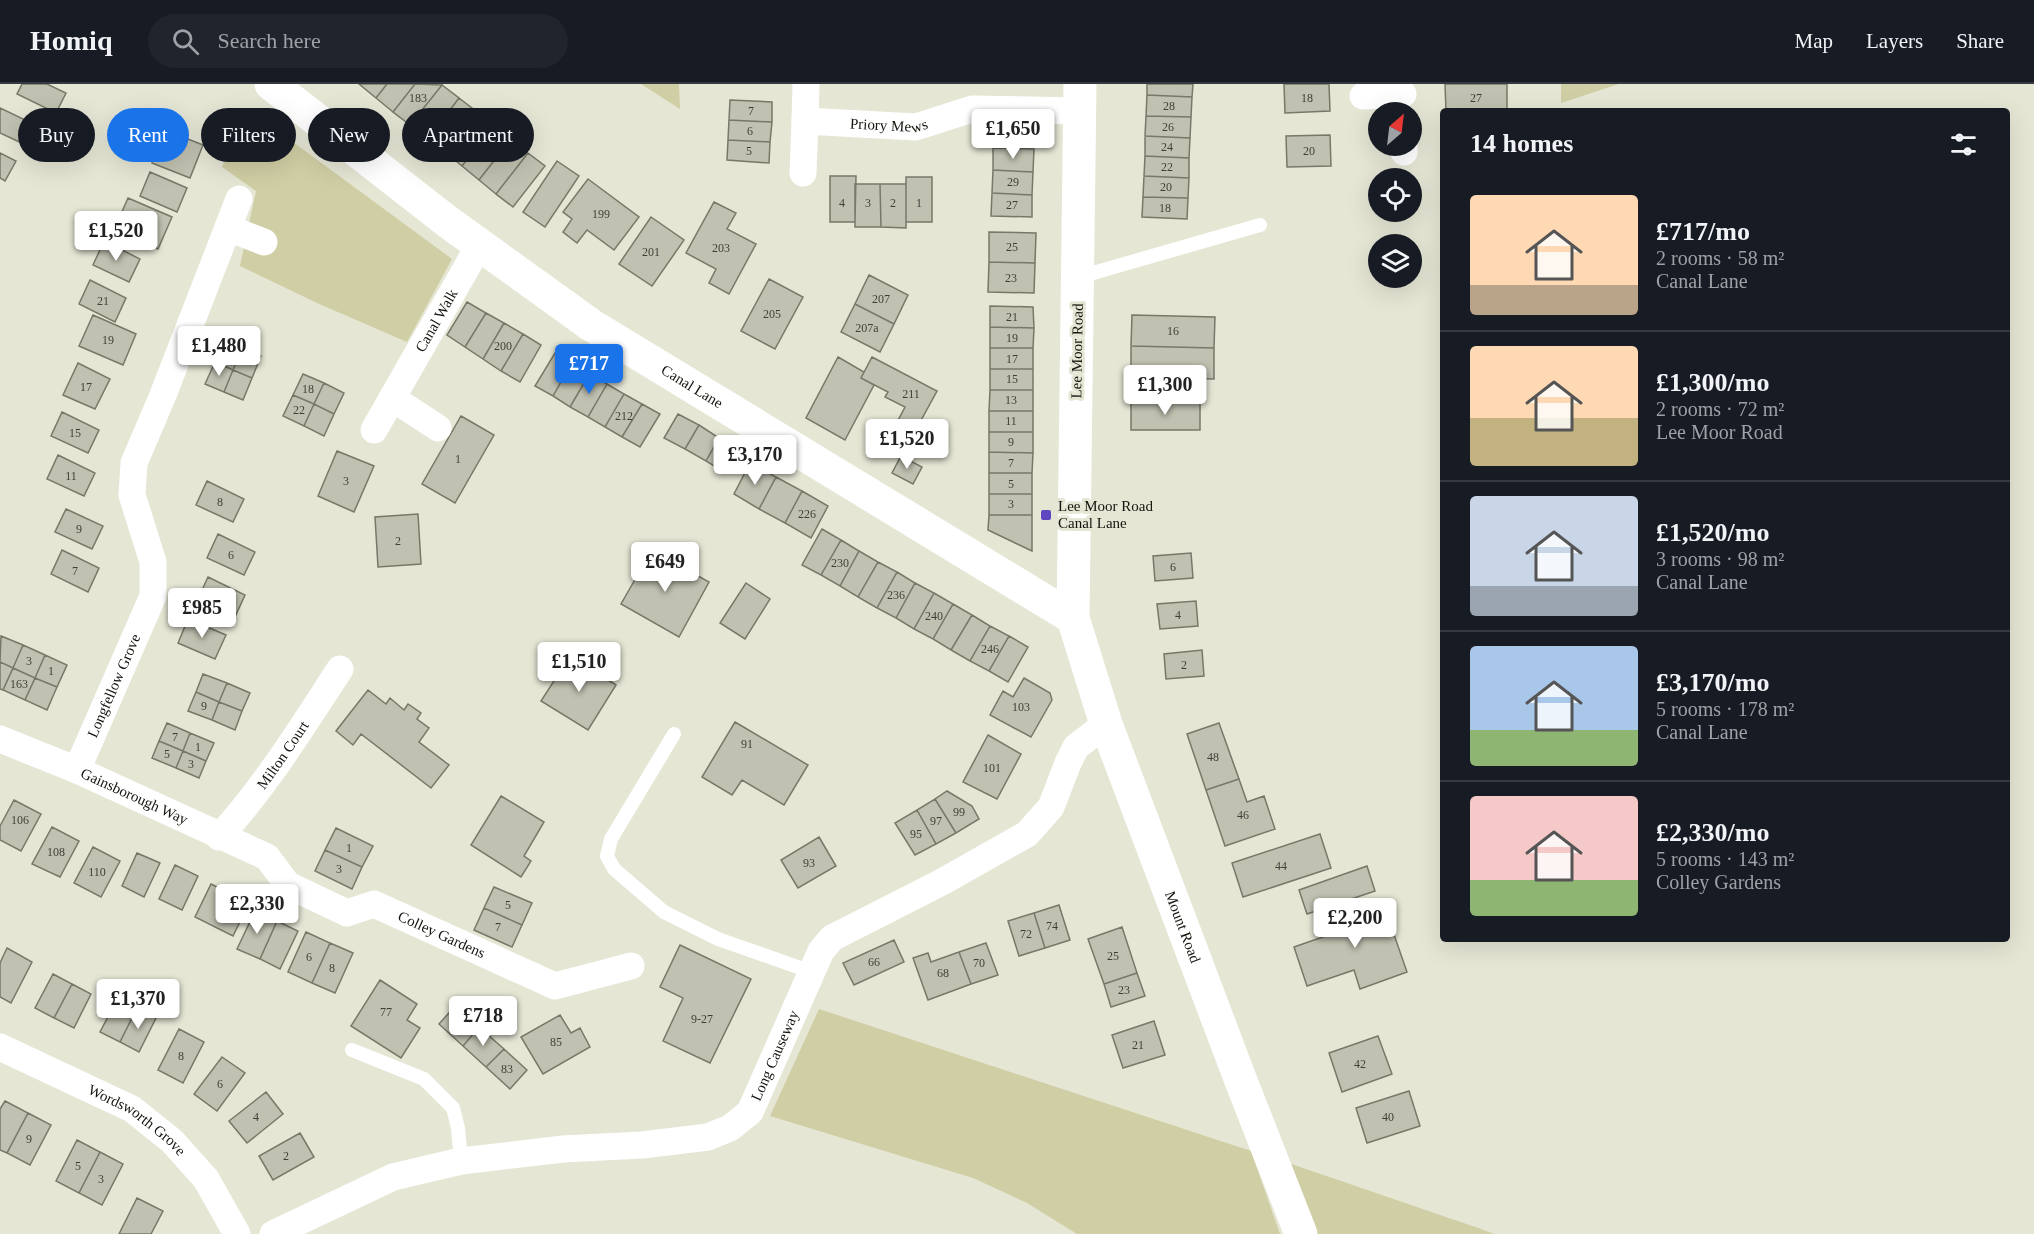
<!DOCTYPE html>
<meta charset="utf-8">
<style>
body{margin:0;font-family:Georgia,serif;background:#20242c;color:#f1f3f6;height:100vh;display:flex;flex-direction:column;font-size:22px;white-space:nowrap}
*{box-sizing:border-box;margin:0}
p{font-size:20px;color:#9ea1a6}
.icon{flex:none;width:33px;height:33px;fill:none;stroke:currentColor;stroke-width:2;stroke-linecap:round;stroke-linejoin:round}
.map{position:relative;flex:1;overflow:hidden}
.sheet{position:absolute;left:1440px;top:24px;width:570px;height:834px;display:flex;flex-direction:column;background:#171b24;border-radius:6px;box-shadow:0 6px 24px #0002}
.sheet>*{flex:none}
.banner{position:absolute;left:18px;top:24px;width:570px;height:54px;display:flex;gap:12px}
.needle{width:39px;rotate:28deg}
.controls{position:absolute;left:1368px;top:18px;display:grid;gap:12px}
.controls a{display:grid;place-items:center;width:54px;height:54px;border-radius:50%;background:#171b24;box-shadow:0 6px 24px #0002;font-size:30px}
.price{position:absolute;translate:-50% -51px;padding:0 14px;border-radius:6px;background:#fff;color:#222;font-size:20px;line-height:39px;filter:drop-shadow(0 2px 3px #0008)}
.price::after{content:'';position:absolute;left:50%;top:36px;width:18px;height:14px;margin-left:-9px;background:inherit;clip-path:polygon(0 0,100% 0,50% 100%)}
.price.active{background:#1a73e8;color:#fff}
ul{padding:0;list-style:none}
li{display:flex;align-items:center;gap:18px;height:150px;padding:0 30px}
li+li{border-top:2px solid #363941}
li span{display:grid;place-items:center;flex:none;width:168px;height:120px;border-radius:6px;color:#555}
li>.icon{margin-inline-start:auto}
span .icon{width:72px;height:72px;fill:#fffc;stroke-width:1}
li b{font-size:26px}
h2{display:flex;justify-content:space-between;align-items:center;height:72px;padding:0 30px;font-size:26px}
.tag{padding:0 21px;border-radius:27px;background:#171b24;box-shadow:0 6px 24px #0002;font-size:21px;line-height:54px}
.tag.active{background:#1a73e8;color:#fff}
header{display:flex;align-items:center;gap:36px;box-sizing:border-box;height:84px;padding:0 30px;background:#171b24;border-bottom:2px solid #363941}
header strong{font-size:28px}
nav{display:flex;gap:33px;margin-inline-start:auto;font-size:21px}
.search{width:420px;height:54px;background:#20242c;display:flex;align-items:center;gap:15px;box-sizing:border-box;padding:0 21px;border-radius:33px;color:#9ea1a6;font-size:22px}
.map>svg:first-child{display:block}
.green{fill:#cfcea4}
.building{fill:#c1c1b1;stroke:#787869;stroke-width:1.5}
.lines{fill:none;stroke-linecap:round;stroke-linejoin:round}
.service{stroke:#fff;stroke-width:14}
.minor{stroke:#fff;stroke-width:27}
.tertiary{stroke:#fff;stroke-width:33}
.poi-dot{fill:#5f47c0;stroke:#e6e6d5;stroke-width:2}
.labels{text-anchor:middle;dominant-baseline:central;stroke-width:6;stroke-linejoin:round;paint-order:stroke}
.number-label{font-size:12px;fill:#3f3f37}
.street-label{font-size:15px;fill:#14140e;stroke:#e6e6d5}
.poi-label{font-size:15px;fill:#14140e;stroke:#e6e6d5;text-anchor:start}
</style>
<header>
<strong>Homiq</strong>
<div class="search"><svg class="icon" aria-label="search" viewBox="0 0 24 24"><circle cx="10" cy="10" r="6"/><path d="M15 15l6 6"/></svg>Search here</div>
<nav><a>Map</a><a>Layers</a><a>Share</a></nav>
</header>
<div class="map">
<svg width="2034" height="1150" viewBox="0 0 2034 1150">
<rect width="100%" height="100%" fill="#e6e6d5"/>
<path class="green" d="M641 0H679L680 25Z
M1561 0H1619L1561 19Z
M246 25 297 61 452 175 407 258 317 219 240 182 256 107 222 83Z
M819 925 1251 1067 1280 1150H1077L1027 1119 973 1094 770 1032Z
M1271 1073 1481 1145 1494 1150H1301Z"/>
<path class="building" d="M22 0H47L66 9 56 29 17 10Z
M359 0H387L376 14Z
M387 0H415L393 28 376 14Z
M415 0 442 1 410 41 393 28Z
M1147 0H1193L1192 13 1147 11Z
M1284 0H1329L1330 27 1285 29Z
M1445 0H1507V27H1446Z
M442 1 459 14 428 55 410 41Z
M1147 11 1192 13 1191 33 1146 32Z
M459 14 477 28 445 68 428 55Z
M730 16 772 18V38L729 36Z
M0 24 40 43 30 63 0 49Z
M477 28 494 41 462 82 445 68Z
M1146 32 1191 33 1190 54 1145 52Z
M729 36 772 38 770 58 728 56Z
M494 41 511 55 479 96 462 82Z
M165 46 203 61 190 94 152 79Z
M1330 51 1331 82 1287 83 1286 52Z
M1145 52 1190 54 1189 74 1145 72Z
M511 55 528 69 496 110 479 96Z
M728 56 770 58 769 79 727 76Z
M993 64 1034 65 1033 88 993 86Z
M0 69 16 77 5 97 0 94Z
M528 69 545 82 513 123 496 110Z
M1145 72 1189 74V94L1144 92Z
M557 77 579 92 545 143 523 128Z
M993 86 1033 88 1032 111 992 109Z
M150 88 187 104 177 128 140 112Z
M830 92H856L855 138H830Z
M1144 92 1189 94 1188 114 1143 113Z
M906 93H932V138H906Z
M588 95 639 133 614 166 587 146 577 159 563 148 572 135 563 128Z
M855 100H880L881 143H855Z
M880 100H906V144L881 143Z
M992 109 1032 111V133L991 132Z
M1143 113 1188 114 1187 135 1142 133Z
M128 114 172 133 158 165 114 146Z
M714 118 736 129 727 145 756 160 729 210 709 199 716 185 686 169Z
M651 133 684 156 652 202 619 180Z
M989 148 1036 149 1035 179 989 178Z
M104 157 140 175 129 198 93 181Z
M989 178 1035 179 1034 209 988 208Z
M869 191 908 211 894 240 855 220Z
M769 195 803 213 775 265 741 247Z
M90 196 126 214 115 238 79 220Z
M467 218 486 229 465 263 447 251Z
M855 220 894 240 880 268 841 248Z
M990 222 1033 223 1034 244 990 243Z
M486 229 504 239 483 275 465 263Z
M93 231 136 250 123 281 79 262Z
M1132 231 1215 233 1214 264 1131 262Z
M504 239 523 250 501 287 483 275Z
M990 243 1034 244 1033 264H990Z
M523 250 541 261 520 298 501 287Z
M223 256 242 264 233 286 215 278Z
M1131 262 1214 264V295L1131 293Z
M242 264 261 272 252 294 233 286Z
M990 264H1033V285H990Z
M555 269 572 279 553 312 535 302Z
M838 273 864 288 861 294 874 301 845 356 806 334Z
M872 273 937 307 913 351 895 342 905 323 885 313 888 308 861 294Z
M215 278 233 286 224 308 205 300Z
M78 279 110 295 95 325 63 311Z
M572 279 590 289 570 323 553 312Z
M990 285H1033V306H990Z
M233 286 252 294 243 316 224 308Z
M590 289 607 300 588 333 570 323Z
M303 290 324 299 314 320 293 311Z
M324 299 344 309 334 330 314 320Z
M607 300 624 310 605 343 588 333Z
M990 306H1033V327H989Z
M624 310 642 320 622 353 605 343Z
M293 311 314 320 304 342 283 332Z
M1131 317 1200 318V346H1131Z
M314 320 334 330 324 352 304 342Z
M642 320 660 330 640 363 622 353Z
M989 327H1033V348H989Z
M62 328 99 346 88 369 51 352Z
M678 330 699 341 685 365 664 354Z
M461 332 494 351 455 419 422 400Z
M699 341 719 354 706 377 685 365Z
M989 348H1033V369L989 368Z
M719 354 740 365 726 389 706 377Z
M337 367 374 382 354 428 318 412Z
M989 368 1033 369 1032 389H989Z
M58 371 95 389 84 412 47 395Z
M901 372 922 383 913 400 892 389Z
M750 379 776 393 759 425 734 410Z
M989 389H1032V410H989Z
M776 393 802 407 785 439 759 425Z
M207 397 244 415 233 438 196 421Z
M802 407 828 422 811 454 785 439Z
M989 410H1032V431H989Z
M66 425 103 442 92 465 55 448Z
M418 430 421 480 378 483 375 433Z
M989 431H1032V467L988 446Z
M822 445 841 456 821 491 802 481Z
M218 450 255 468 244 491 207 474Z
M841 456 859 467 840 502 821 491Z
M62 466 99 484 88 508 51 490Z
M652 466 709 498 679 553 621 520Z
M859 467 878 478 858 513 840 502Z
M1191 469 1193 494 1155 497 1153 472Z
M878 478 897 488 877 524 858 513Z
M897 488 915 499 896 534 877 524Z
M208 493 245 511 234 535 197 517Z
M746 499 770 515 745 555 720 539Z
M915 499 934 509 914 545 896 534Z
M934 509 953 520 933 555 914 545Z
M1196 517 1198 542 1160 545 1157 520Z
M953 520 972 531 951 566 933 555Z
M972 531 990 542 970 577 951 566Z
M188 535 226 551 215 575 178 559Z
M990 542 1009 552 989 587 970 577Z
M1 552 23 561 13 584 0 578Z
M1009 552 1028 563 1008 598 989 587Z
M23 561 45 571 35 594 13 584Z
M1202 566 1204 592 1166 595 1164 570Z
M45 571 67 581 57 603 35 594Z
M570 572 616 601 588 646 541 617Z
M0 578 13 584 3 606 0 605Z
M13 584 35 594 25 616 3 606Z
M203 590 227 599 219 618 196 608Z
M35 594 57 603 47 626 25 616Z
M1024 594 1050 609 1052 616 1031 653 990 631 1003 607 1013 613Z
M227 599 250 609 242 627 219 618Z
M368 606 386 620 390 614 404 626 408 620 421 629 417 635 429 644 419 658 449 681 431 704 361 650 353 661 336 647Z
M196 608 219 618 212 636 188 627Z
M219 618 242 627 235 646 212 636Z
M735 638 808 681 784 721 742 696 732 711 702 693Z
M167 639 190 649 183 667 159 657Z
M1219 639 1239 695 1206 706 1187 650Z
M190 649 214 659 206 677 183 667Z
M988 651 1021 670 997 715 963 698Z
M159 657 183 667 176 684 152 674Z
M183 667 206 677 199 694 176 684Z
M1239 695 1247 718 1264 712 1275 745 1225 762 1206 706Z
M947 707 972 722 979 735 956 749 935 715Z
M501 712 544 738 524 772 531 777 521 793 471 761Z
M935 715 956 749 936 760 917 726Z
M14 716 41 730 21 767 0 756V742Z
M917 726 936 760 915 771 895 739Z
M52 743 79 757 60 793 32 780Z
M336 744 373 762 362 783 325 766Z
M1320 750 1331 784 1243 813 1232 779Z
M819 753 836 782 798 804 781 776Z
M93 763 120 777 101 813 74 799Z
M325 766 362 783 352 805 315 787Z
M137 769 160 779 144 813 122 802Z
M175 781 198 792 182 826 159 815Z
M1367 782 1375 807 1307 830 1299 806Z
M211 800 249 819 233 852 195 833Z
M494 803 532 819 522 841 484 824Z
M1382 816 1407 888 1360 905 1354 886 1307 902 1294 863 1340 847 1335 832Z
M1059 821 1070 856 1045 864 1034 829Z
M484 824 522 841 512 863 474 846Z
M255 827 277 837 260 875 237 865Z
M1034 829 1045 864 1019 872 1008 837Z
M277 837 298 847 280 885 260 875Z
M1122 843 1137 889 1104 900 1088 855Z
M306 848 330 859 312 899 288 888Z
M894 856 904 878 854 901 843 879Z
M330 859 353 869 335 909 312 899Z
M986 859 998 891 971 900 959 868Z
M680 861 751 895 710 979 663 957 683 914 660 903Z
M7 864 32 878 11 919 0 913V879Z
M959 868 971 900 928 916 913 874 928 869 931 878Z
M1137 889 1145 912 1111 923 1104 900Z
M53 890 72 900 54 934 35 924Z
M380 896 417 920 407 936 420 944 401 974 351 942Z
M72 900 91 910 74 944 54 934Z
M118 914 137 924 120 958 100 948Z
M456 921 479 943 463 962 439 940Z
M137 924 156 934 139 968 120 958Z
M560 931 571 949 580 944 590 963 543 990 521 953Z
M1154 937 1165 971 1123 984 1112 951Z
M479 943 504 965 486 983 463 962Z
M179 945 204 958 183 999 158 986Z
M1378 952 1392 990 1342 1008 1329 969Z
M504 965 527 986 510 1005 486 983Z
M222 973 245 989 217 1027 194 1010Z
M1409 1007 1420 1042 1367 1059 1356 1024Z
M266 1008 283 1030 247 1059 229 1037Z
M5 1017 28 1029 7 1069 0 1066V1025Z
M28 1029 51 1041 30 1081 7 1069Z
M300 1049 314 1073 273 1096 259 1072Z
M77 1056 100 1068 79 1109 56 1097Z
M100 1068 123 1080 102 1121 79 1109Z
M137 1114 163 1127 151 1150H119Z"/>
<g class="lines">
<path class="service" d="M1079 193 1260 141
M674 650 611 755 607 772 614 785 664 828 718 855 812 888
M352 966 424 995 453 1024 458 1044 461 1077"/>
<g class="minor">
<path d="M1363 12 1403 10"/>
<path d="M805 37 806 0"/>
<path d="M1404 62V68"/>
<path id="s1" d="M803 89 805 37 916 43 972 25 1080 27"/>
<path d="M228 144 264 158"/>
<path d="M392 314 438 344"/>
<path id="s2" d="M374 346 480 160"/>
<path id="s3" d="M0 655 77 686 267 773 288 801 347 829 374 820 555 902 631 882"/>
<path id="s4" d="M77 686 153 512V478L132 411 134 379 163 311 239 115"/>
<path id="s5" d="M219 753C266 702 302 643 340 585"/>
<path id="s6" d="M0 963 132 1025 172 1057 206 1095 237 1150"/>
<path id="s7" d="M273 1150 393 1093 461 1077 563 1065 642 1061 708 1053 730 1044 750 1028 821 867 832 854 942 798 1027 750 1051 723 1068 679 1076 663 1106 640"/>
</g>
<g class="tertiary">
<path id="s8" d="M271 0 448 138 591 241 1073 534"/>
<path id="s9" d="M1080 0 1073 534 1106 640 1241 997 1301 1150"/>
</g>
</g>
<rect class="poi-dot" x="1040" y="425" width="12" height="12" rx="3"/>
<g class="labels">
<g class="number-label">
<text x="418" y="14">183</text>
<text x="1307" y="14">18</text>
<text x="1476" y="14">27</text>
<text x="1169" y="22">28</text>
<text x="751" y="27">7</text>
<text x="1168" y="43">26</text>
<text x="750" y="47">6</text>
<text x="1167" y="63">24</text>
<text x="749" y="67">5</text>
<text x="1309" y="67">20</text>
<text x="1167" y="83">22</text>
<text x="1013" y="98">29</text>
<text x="1166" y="103">20</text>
<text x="842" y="119">4</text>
<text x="868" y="119">3</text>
<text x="893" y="119">2</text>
<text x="919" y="119">1</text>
<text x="1012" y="121">27</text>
<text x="1165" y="124">18</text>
<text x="601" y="130">199</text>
<text x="1012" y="163">25</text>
<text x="721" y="164">203</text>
<text x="651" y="168">201</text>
<text x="1011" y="194">23</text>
<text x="881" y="215">207</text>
<text x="103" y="217">21</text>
<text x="772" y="230">205</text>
<text x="1012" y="233">21</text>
<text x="867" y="244">207a</text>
<text x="1173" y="247">16</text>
<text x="1012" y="254">19</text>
<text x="108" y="256">19</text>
<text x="503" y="262">200</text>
<text x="1012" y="275">17</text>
<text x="1012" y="295">15</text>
<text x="86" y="303">17</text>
<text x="308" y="305">18</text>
<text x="911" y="310">211</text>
<text x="1011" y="316">13</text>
<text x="299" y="326">22</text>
<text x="624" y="332">212</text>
<text x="1011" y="337">11</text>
<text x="75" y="349">15</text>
<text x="1011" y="358">9</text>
<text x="458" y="375">1</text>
<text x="1011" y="379">7</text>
<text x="71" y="392">11</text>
<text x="346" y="397">3</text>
<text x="1011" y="400">5</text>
<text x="220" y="418">8</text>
<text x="1011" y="420">3</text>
<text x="807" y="430">226</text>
<text x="79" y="445">9</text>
<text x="398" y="457">2</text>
<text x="231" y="471">6</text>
<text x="840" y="479">230</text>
<text x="1173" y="483">6</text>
<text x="75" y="487">7</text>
<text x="896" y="511">236</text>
<text x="1178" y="531">4</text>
<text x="934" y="532">240</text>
<text x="990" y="565">246</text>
<text x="29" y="577">3</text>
<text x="1184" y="581">2</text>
<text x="51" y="587">1</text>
<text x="19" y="600">163</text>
<text x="204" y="622">9</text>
<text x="1021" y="623">103</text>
<text x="175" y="653">7</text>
<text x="747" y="660">91</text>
<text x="198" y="663">1</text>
<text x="167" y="670">5</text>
<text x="1213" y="673">48</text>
<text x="191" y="680">3</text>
<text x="992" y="684">101</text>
<text x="959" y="728">99</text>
<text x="1243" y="731">46</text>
<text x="20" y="736">106</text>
<text x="936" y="737">97</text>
<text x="916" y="750">95</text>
<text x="349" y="764">1</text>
<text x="56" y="768">108</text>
<text x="809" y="779">93</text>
<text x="1281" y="782">44</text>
<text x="339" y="785">3</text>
<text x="97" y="788">110</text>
<text x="508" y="821">5</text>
<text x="1052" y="842">74</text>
<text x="498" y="843">7</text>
<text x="1026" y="850">72</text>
<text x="1113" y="872">25</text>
<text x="309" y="873">6</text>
<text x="874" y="878">66</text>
<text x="979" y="879">70</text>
<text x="332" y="884">8</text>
<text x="943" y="889">68</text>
<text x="1124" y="906">23</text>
<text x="386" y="928">77</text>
<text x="702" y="935">9-27</text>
<text x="556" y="958">85</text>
<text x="1138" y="961">21</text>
<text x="181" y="972">8</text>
<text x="1360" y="980">42</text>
<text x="507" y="985">83</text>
<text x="220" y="1000">6</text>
<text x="256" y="1033">4</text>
<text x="1388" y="1033">40</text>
<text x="29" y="1055">9</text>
<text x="286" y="1072">2</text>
<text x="78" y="1082">5</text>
<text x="101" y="1095">3</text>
</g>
<g class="street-label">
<text stroke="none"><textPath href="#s1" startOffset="136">Priory Mews</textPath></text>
<text stroke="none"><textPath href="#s2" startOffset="126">Canal Walk</textPath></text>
<text transform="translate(1077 267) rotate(-89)">Lee Moor Road</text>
<text stroke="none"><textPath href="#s8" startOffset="519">Canal Lane</textPath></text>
<text stroke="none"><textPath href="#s4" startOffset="92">Longfellow Grove</textPath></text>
<text stroke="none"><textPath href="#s5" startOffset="104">Milton Court</textPath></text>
<text stroke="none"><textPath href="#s3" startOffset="146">Gainsborough Way</textPath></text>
<text stroke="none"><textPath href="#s9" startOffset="862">Mount Road</textPath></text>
<text stroke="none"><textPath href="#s3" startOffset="495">Colley Gardens</textPath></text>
<text stroke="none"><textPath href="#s7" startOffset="562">Long Causeway</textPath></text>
<text stroke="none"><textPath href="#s6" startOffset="156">Wordsworth Grove</textPath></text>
</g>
<g class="poi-label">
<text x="1058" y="422">Lee Moor Road<tspan x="1058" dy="17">Canal Lane</tspan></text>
</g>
</g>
</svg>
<div class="controls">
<a><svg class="needle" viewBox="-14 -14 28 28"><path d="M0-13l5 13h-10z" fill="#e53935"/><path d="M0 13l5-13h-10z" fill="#9ea1a6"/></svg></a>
<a><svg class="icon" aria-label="locate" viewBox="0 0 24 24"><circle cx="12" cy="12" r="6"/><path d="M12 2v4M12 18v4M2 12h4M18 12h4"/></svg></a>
<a><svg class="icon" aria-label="layers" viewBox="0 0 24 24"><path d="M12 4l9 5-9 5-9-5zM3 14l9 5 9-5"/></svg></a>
</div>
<b class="price" style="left:1013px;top:76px">£1,650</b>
<b class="price" style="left:116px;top:178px">£1,520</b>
<b class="price" style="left:219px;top:293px">£1,480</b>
<b class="price active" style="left:589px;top:311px">£717</b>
<b class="price" style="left:1165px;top:332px">£1,300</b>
<b class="price" style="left:907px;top:386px">£1,520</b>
<b class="price" style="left:755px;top:402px">£3,170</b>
<b class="price" style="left:665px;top:509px">£649</b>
<b class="price" style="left:202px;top:555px">£985</b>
<b class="price" style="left:579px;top:609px">£1,510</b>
<b class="price" style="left:257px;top:851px">£2,330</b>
<b class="price" style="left:1355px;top:865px">£2,200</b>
<b class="price" style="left:138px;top:946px">£1,370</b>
<b class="price" style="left:483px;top:963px">£718</b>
<div class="banner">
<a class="tag">Buy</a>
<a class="tag active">Rent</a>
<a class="tag">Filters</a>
<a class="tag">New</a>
<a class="tag">Apartment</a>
</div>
<section class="sheet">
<h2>14 homes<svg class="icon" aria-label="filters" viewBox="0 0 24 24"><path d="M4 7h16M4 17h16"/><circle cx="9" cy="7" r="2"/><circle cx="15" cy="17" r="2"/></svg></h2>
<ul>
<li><span style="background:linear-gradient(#ffd9b3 75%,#b9a48a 0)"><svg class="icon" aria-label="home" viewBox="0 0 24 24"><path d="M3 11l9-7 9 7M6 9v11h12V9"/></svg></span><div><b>£717/mo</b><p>2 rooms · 58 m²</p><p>Canal Lane</p></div></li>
<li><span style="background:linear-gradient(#ffd9b3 60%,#c2b280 0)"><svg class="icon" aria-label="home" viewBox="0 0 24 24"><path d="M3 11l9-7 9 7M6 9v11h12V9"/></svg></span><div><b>£1,300/mo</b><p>2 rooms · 72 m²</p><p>Lee Moor Road</p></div></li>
<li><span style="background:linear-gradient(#c9d6e8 75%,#9aa5b1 0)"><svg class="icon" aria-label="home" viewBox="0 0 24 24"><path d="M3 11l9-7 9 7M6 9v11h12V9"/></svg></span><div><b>£1,520/mo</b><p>3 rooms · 98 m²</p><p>Canal Lane</p></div></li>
<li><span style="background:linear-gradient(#a9c7e8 70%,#8fb573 0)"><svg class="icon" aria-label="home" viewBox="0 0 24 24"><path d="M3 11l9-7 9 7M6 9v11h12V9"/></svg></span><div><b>£3,170/mo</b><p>5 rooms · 178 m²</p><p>Canal Lane</p></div></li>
<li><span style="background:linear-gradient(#f6c9c9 70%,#8fb573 0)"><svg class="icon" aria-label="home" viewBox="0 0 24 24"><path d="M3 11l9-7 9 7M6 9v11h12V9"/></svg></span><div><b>£2,330/mo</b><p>5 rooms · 143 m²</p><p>Colley Gardens</p></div></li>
</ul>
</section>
</div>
